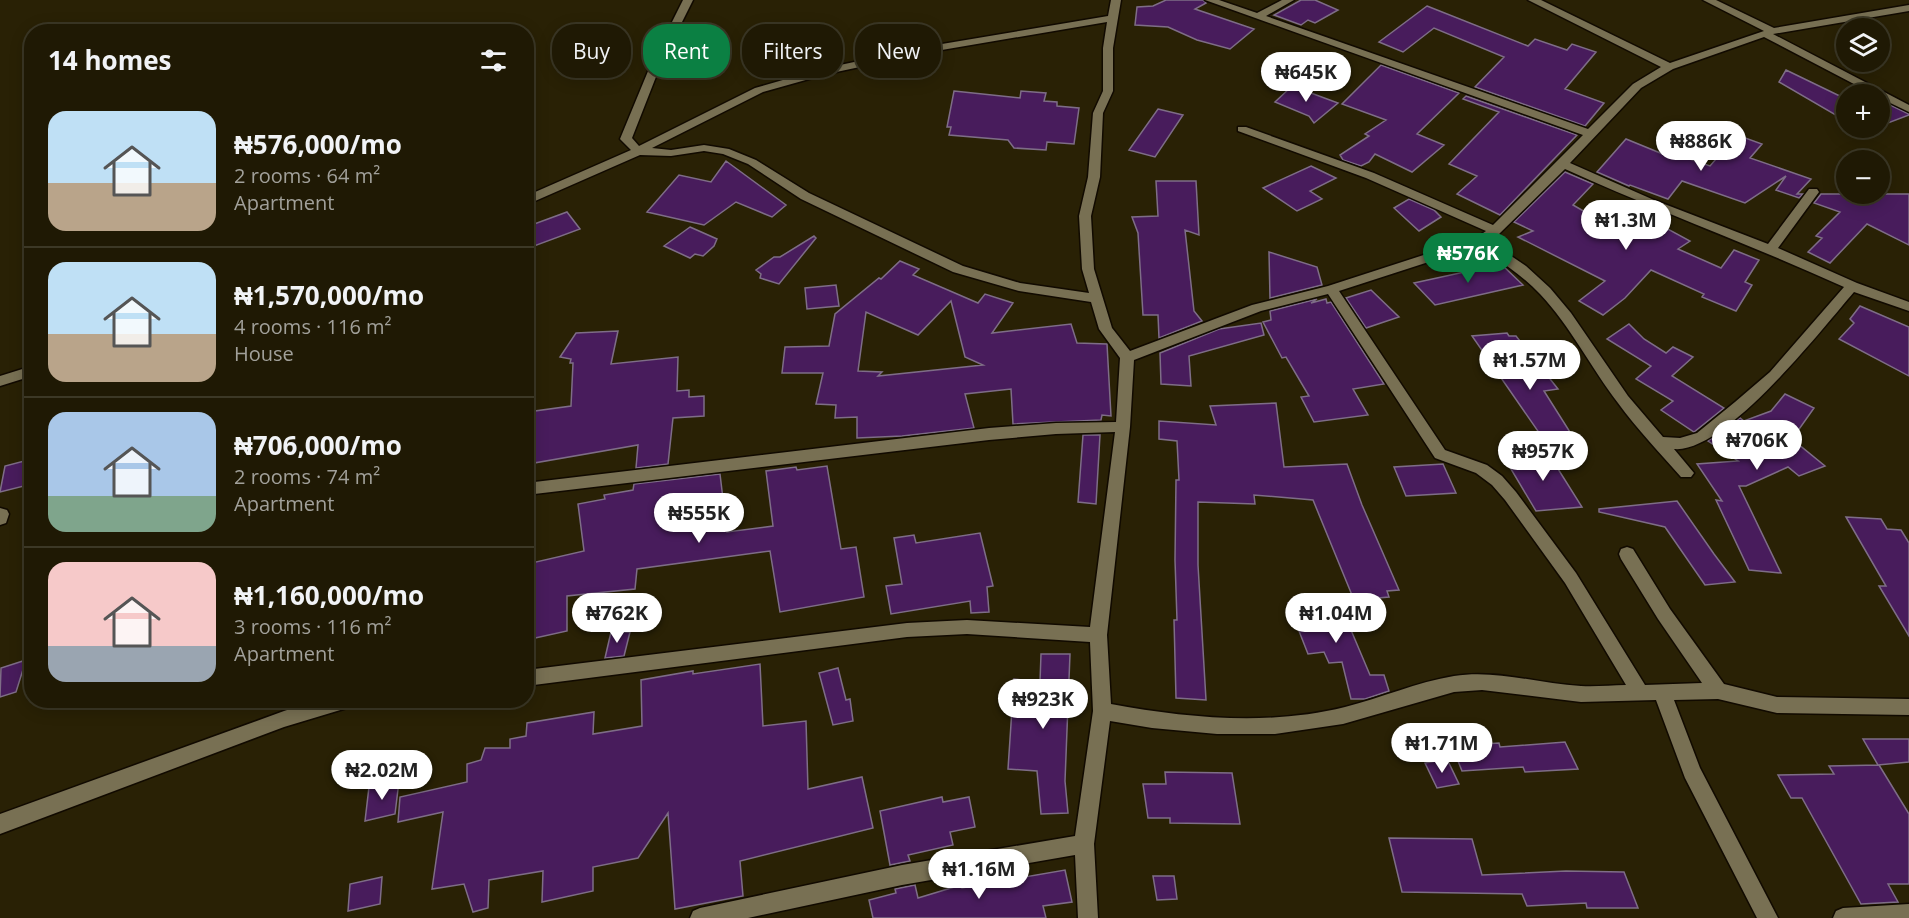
<!DOCTYPE html>
<meta charset="utf-8">
<style>
body{margin:0;font-family:"Open Sans",sans-serif;background:#2c2613;color:#f1f3f6;height:100vh;display:flex;flex-direction:column;font-size:22px;white-space:nowrap}
*{box-sizing:border-box;margin:0}
p{font-size:20px;color:#a1a09a}
.icon{flex:none;width:33px;height:33px;fill:none;stroke:currentColor;stroke-width:2;stroke-linecap:round;stroke-linejoin:round}
.map{position:relative;flex:1;overflow:hidden}
.drawer{position:absolute;left:24px;top:24px;width:510px;height:684px;display:flex;flex-direction:column;background:#1f1904;border-radius:24px;box-shadow:0 3px 15px #0003,0 0 0 2px #3c3826}
.drawer>*{flex:none}
.banner{position:absolute;left:552px;top:24px;width:570px;height:54px;display:flex;gap:12px}
.fabs{position:absolute;left:1836px;top:18px;display:grid;gap:12px}
.fabs a{display:grid;place-items:center;width:54px;height:54px;border-radius:50%;background:#1f1904;box-shadow:0 3px 15px #0003,0 0 0 2px #3c3826;font-size:30px}
.price{position:absolute;translate:-50% -51px;padding:0 14px;border-radius:21px;background:#fff;color:#222;font-size:20px;line-height:39px;filter:drop-shadow(0 2px 3px #0008)}
.price::after{content:'';position:absolute;left:50%;top:36px;width:18px;height:14px;margin-left:-9px;background:inherit;clip-path:polygon(0 0,100% 0,50% 100%)}
.price.selected{background:#0b8043;color:#fff}
ul{padding:0;list-style:none}
li{display:flex;align-items:center;gap:18px;height:150px;padding:0 24px}
li+li{border-top:2px solid #3c3826}
li span{display:grid;place-items:center;flex:none;width:168px;height:120px;border-radius:18px;color:#555}
li>.icon{margin-inline-start:auto}
span .icon{width:72px;height:72px;fill:#fffc;stroke-width:1}
li b{font-size:26px}
h2{display:flex;justify-content:space-between;align-items:center;height:72px;padding:0 24px;font-size:26px}
.pill{padding:0 21px;border-radius:24px;background:#1f1904;box-shadow:0 3px 15px #0003,0 0 0 2px #3c3826;font-size:21px;line-height:54px}
.pill.selected{background:#0b8043;color:#fff}
.map>svg:first-child{display:block}
.building{fill:#481c5c;stroke:#7e6d87;stroke-width:1.5;fill-rule:evenodd}
.lines{fill:none;stroke-linecap:round;stroke-linejoin:round}
.minor-casing{stroke:#110a00;stroke-width:3}
.minor{fill:#787053;fill-rule:evenodd}
</style>
<div class="map">
<svg width="1909" height="918" viewBox="0 0 1909 918">
<rect width="100%" height="100%" fill="#292105"/>
<path class="building" d="M1166 0H1203L1206 3 1195 9 1254 29 1230 49 1197 40 1168 27 1135 25 1137 7 1153 6Z
M1301 0H1315L1338 10 1315 23 1308 20 1301 25 1274 15Z
M1427 6 1528 46 1535 39 1567 50 1572 44 1596 52 1565 89 1604 103 1585 126 1475 87 1504 57 1434 28 1403 52 1379 42Z
M1381 65 1459 93 1417 134 1444 145 1412 172 1375 154 1369 162 1361 166 1343 160 1340 155 1369 136 1365 134 1386 120 1342 104Z
M1786 70 1846 99V121L1779 82Z
M1292 86 1338 103 1314 123 1309 116 1275 102Z
M954 91 1020 98 1021 91 1046 93 1044 101 1057 102V106L1079 108 1074 144 1047 142 1046 150 1014 148 1008 140 949 135 951 127H947Z
M1466 96 1577 135 1500 215 1457 194 1477 176 1449 164 1499 112 1463 99Z
M1884 102 1909 114V115L1880 126V104Z
M1158 109 1183 115 1155 157 1129 150Z
M1737 135 1762 144 1750 158 1811 179 1797 194H1803L1799 198 1776 190 1786 176 1745 203 1682 181 1668 199 1630 185 1629 186 1597 172 1626 139 1670 157 1672 153 1710 166Z
M726 161 786 205 772 217 736 202 704 225 647 212 679 175 711 182Z
M1311 166 1336 178 1310 191 1322 199 1297 211 1263 188Z
M1565 172 1593 184 1573 205 1606 224 1610 220 1638 233 1655 222 1690 241 1678 249 1721 268 1734 250 1759 260 1745 282 1752 285 1736 311 1702 297 1704 294 1651 270 1625 298 1603 315 1579 301 1605 281 1518 237 1533 231 1514 222Z
M1156 181H1196L1199 235 1185 230 1194 311 1202 321 1159 338 1158 315H1143L1138 233 1132 217 1158 216Z
M1821 194H1909V245L1867 224 1830 263 1808 252 1822 238 1816 236 1840 212 1814 203Z
M1409 199 1434 210 1441 217 1419 231 1394 208Z
M567 212 580 229 526 249V227Z
M690 227 717 239 714 246 703 256 695 254 690 258 664 246Z
M814 236 816 238 779 284 760 278 761 274 756 270 774 257H780Z
M1269 252 1317 267 1322 285 1270 298Z
M900 261 919 269 913 275 978 303 985 294 1013 303 992 333 1071 324 1077 343 1107 344 1111 416 1102 415 1101 420 1013 424 1011 389 965 394 974 428 902 436 857 438V417L835 418 836 405 816 404 823 373H782L785 347 829 346 835 314 879 278 881 279ZM951 301 965 357 983 365 878 376 882 372 858 371 866 312 918 335Z
M1501 264 1523 285 1435 305 1414 283Z
M836 285 839 306 807 309 805 288Z
M1371 290 1399 317 1366 328 1346 298Z
M1317 299 1311 303 1326 299 1327 303 1331 302 1384 384 1353 389 1368 415 1314 422 1301 397 1309 396 1286 357 1282 358 1263 322 1271 320 1270 311Z
M1860 306 1909 327V376L1839 339 1854 323 1850 319Z
M1261 323 1264 335 1189 356 1191 386 1161 384 1160 353 1219 329Z
M1629 324 1644 339 1666 353 1673 347 1693 357 1672 376 1724 408 1694 432 1661 410 1673 401 1636 379 1651 366 1607 339Z
M618 331 611 364 678 357 677 391 689 390V397L704 396V416L673 418 668 464 636 468 638 445 534 463 535 411 571 406 573 363H570L571 359 560 357 576 333Z
M1507 333 1509 336H1516L1558 389 1544 391 1575 440 1571 441 1585 459 1560 463 1472 336Z
M1785 394 1814 408 1792 439 1825 466 1799 476 1788 467 1746 486H1739L1781 573 1749 570 1716 500 1722 501 1697 464 1738 461 1708 441 1740 418 1744 421 1771 411Z
M1276 403 1284 467 1347 464 1362 505 1399 590 1387 591 1389 597 1354 600 1313 500 1254 495 1255 504 1198 502V565L1206 700 1176 698 1174 620H1177L1175 560 1176 480H1179L1177 441 1159 439V421L1216 425 1210 406Z
M1083 435H1100L1096 504 1078 502Z
M1548 453 1582 507 1536 511 1508 464H1510L1506 455Z
M32 459V484L0 492 5 466Z
M1443 464 1456 493 1406 496 1394 467Z
M827 466 841 549 856 547 864 597 780 612 770 551 637 569 635 589 567 596V631L526 640 527 564 584 551 578 504 605 499 604 495 633 490 634 484 720 474 727 532 773 526 766 471 796 467 797 470Z
M1677 501 1714 554 1735 582 1705 585 1665 527 1599 512V509Z
M1846 517 1881 519 1887 529 1901 530 1909 543V636L1879 586H1886Z
M980 533 993 586 987 587 989 612 971 613 970 601 891 614 886 586 902 584 894 538 914 535 916 543Z
M1337 597 1370 675H1384L1389 691 1365 699H1351L1342 662 1329 663 1324 652 1308 654 1288 603Z
M611 632H630L624 656 605 658Z
M1041 654H1070L1065 781 1068 813 1041 814 1037 771 1008 769 1014 679 1040 682Z
M26 660 16 692 0 697 1 668Z
M760 664 763 726 806 721 808 789 862 777 873 828 740 861 743 896 675 909 668 813 638 858 593 867V891L542 902 543 871 489 880 488 908 473 912 464 884 432 889 443 812 398 822 400 797 467 782V764L481 760 485 748H510V739L526 736 527 723 594 712 593 734 642 726 641 680 693 671V674Z
M838 668 846 700 850 699 853 721 833 725 819 673Z
M1863 739H1909V762L1878 765Z
M1565 742 1578 769 1525 772 1523 767 1462 771 1452 746 1499 743 1500 747Z
M1447 759 1459 784 1437 788 1425 763Z
M1879 765 1909 814V884H1888L1898 902 1861 904 1802 798H1791L1778 775 1834 774 1829 766Z
M1165 772 1232 773 1240 824 1170 823V818H1148L1143 784H1166Z
M399 781 395 814 365 821 369 787Z
M942 797 943 802 969 797 975 827 950 832 953 845 908 855 910 861 890 865 880 811Z
M1389 838 1472 839 1482 875 1566 871 1624 872 1638 908H1587L1586 903 1527 906 1522 894 1402 892Z
M1065 870 1072 902 1043 906 1046 918H873L869 900 896 893 895 889 915 885 918 898 961 885 962 888Z
M1153 876H1174L1177 899 1157 900Z
M382 877 380 904 348 911 350 884Z"/>
<g class="lines">
<defs>
<path id="minor" d="M683 0H693L661 64 632 138 639 146 755 88 821 69 930 46 1108 16 1111 0H1121L1113 48V91L1103 113 1100 177 1091 216 1094 269 1112 328 1130 351 1252 305 1328 286 1476 238 1486 231 1366 178 1238 131V127H1246L1374 173 1493 225 1583 135 1205 0H1219L1257 13 1282 0H1294L1266 16 1588 129 1633 84 1661 67 1528 0H1541L1670 63 1764 31 1703 0H1716L1774 28 1909 5V11L1773 34 1909 105V112L1880 98V94H1873L1764 37 1673 69 1641 88 1570 163 1654 200 1768 244 1809 189H1817L1819 192 1778 248 1857 283 1909 302V311L1854 292C1822 329 1725 454 1674 449L1694 473 1691 477H1681C1660 453 1637 429 1618 403 1591 368 1571 327 1540 294 1522 275 1500 261 1478 246L1339 291 1445 450 1487 465 1502 476 1516 492 1576 573 1645 685 1702 683 1658 619 1621 559 1619 554 1621 549 1627 547 1633 549 1670 609 1724 684 1777 697 1909 699V715L1777 713 1718 699 1674 700 1700 768 1778 918H1757L1685 778 1656 700 1581 702 1482 690 1454 692 1343 724 1275 734H1217L1152 728 1110 721 1094 844 1098 918H1078L1075 855 902 885 748 918H690L693 911 700 908 902 865 1075 836 1093 711 1090 642 967 634 907 637 526 686V670L907 623 967 620 1090 627 1115 432 1056 434 989 440 526 495V483L989 428 1056 423 1116 422 1120 358 1099 329 1091 302 1019 291 953 272 801 199 748 164 723 154 704 151 671 156 640 155 526 205V196L631 150 620 139 651 64ZM1107 22 1103 48V91L1093 113 1088 177 1079 216 1082 269 1089 293 1020 283 963 266 809 193 756 160 729 149 704 145 671 150 652 148 763 92 827 74 930 52ZM1565 169C1657 211 1752 245 1844 287L1770 372 1735 402 1697 433 1680 438 1663 437 1628 396 1571 313 1550 288 1526 266 1489 241 1499 234ZM1328 294 1435 458 1476 473 1492 485 1505 500 1565 583 1626 685C1611 685 1596 687 1581 686 1539 684 1496 669 1454 676 1417 682 1381 698 1345 707 1269 726 1187 718 1111 704L1107 635 1130 427 1134 360 1261 311Z
M32 366V376L0 386V376Z
M0 508 7 510 9 514 6 523 0 525Z
M318 700H356L353 706 347 708 284 727 0 834V814L284 711Z
M1909 904V918H1833L1836 911 1843 908Z"/>
</defs>
<use href="#minor" class="minor-casing"/>
<use href="#minor" class="minor"/>
</g>
</svg>
<div class="fabs">
<a><svg class="icon" aria-label="layers" viewBox="0 0 24 24"><path d="M12 4l9 5-9 5-9-5zM3 14l9 5 9-5"/></svg></a>
<a>+</a>
<a>−</a>
</div>
<b class="price" style="left:1306px;top:103px">₦645K</b>
<b class="price" style="left:1701px;top:172px">₦886K</b>
<b class="price" style="left:1626px;top:251px">₦1.3M</b>
<b class="price selected" style="left:1468px;top:284px">₦576K</b>
<b class="price" style="left:1530px;top:391px">₦1.57M</b>
<b class="price" style="left:1757px;top:471px">₦706K</b>
<b class="price" style="left:1543px;top:482px">₦957K</b>
<b class="price" style="left:699px;top:544px">₦555K</b>
<b class="price" style="left:617px;top:644px">₦762K</b>
<b class="price" style="left:1336px;top:644px">₦1.04M</b>
<b class="price" style="left:1043px;top:730px">₦923K</b>
<b class="price" style="left:1442px;top:774px">₦1.71M</b>
<b class="price" style="left:382px;top:801px">₦2.02M</b>
<b class="price" style="left:979px;top:900px">₦1.16M</b>
<div class="banner">
<a class="pill">Buy</a>
<a class="pill selected">Rent</a>
<a class="pill">Filters</a>
<a class="pill">New</a>
</div>
<section class="drawer">
<h2>14 homes<svg class="icon" aria-label="filters" viewBox="0 0 24 24"><path d="M4 7h16M4 17h16"/><circle cx="9" cy="7" r="2"/><circle cx="15" cy="17" r="2"/></svg></h2>
<ul>
<li><span style="background:linear-gradient(#bfe0f5 60%,#b9a48a 0)"><svg class="icon" aria-label="home" viewBox="0 0 24 24"><path d="M3 11l9-7 9 7M6 9v11h12V9"/></svg></span><div><b>₦576,000/mo</b><p>2 rooms · 64 m²</p><p>Apartment</p></div></li>
<li><span style="background:linear-gradient(#bfe0f5 60%,#b9a48a 0)"><svg class="icon" aria-label="home" viewBox="0 0 24 24"><path d="M3 11l9-7 9 7M6 9v11h12V9"/></svg></span><div><b>₦1,570,000/mo</b><p>4 rooms · 116 m²</p><p>House</p></div></li>
<li><span style="background:linear-gradient(#a9c7e8 70%,#7fa58c 0)"><svg class="icon" aria-label="home" viewBox="0 0 24 24"><path d="M3 11l9-7 9 7M6 9v11h12V9"/></svg></span><div><b>₦706,000/mo</b><p>2 rooms · 74 m²</p><p>Apartment</p></div></li>
<li><span style="background:linear-gradient(#f6c9c9 70%,#9aa5b1 0)"><svg class="icon" aria-label="home" viewBox="0 0 24 24"><path d="M3 11l9-7 9 7M6 9v11h12V9"/></svg></span><div><b>₦1,160,000/mo</b><p>3 rooms · 116 m²</p><p>Apartment</p></div></li>
</ul>
</section>
</div>
